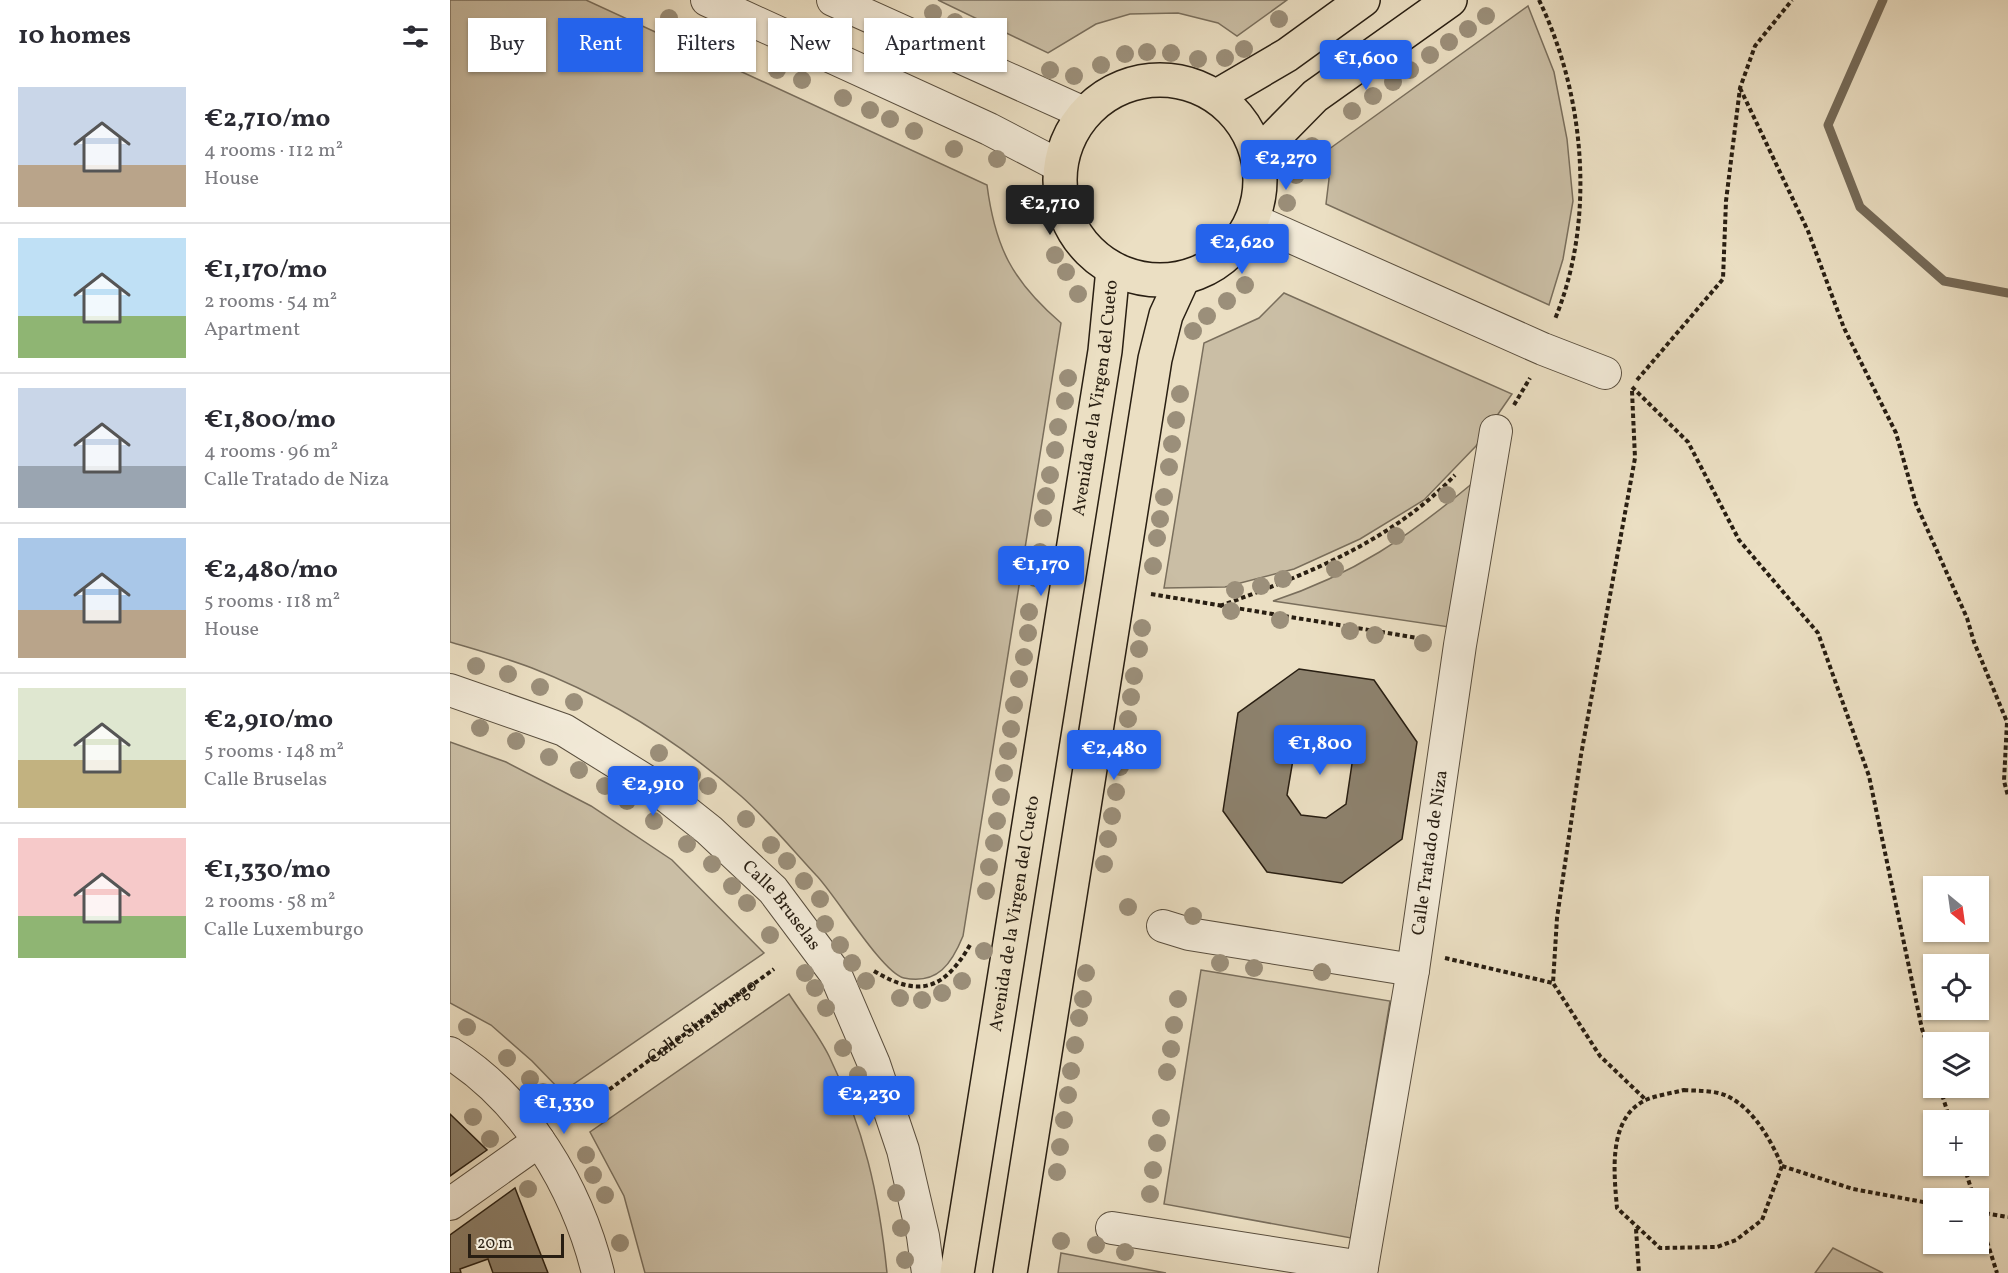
<!DOCTYPE html>
<meta charset="utf-8">
<style>
body{margin:0;font-family:Vollkorn,serif;background:#f2f2f3;color:#2b2b33;height:100vh;display:flex;flex-direction:column;font-size:22px;white-space:nowrap}
*{box-sizing:border-box;margin:0}
p{font-size:20px;color:#7c7c81}
.icon{flex:none;width:33px;height:33px;fill:none;stroke:currentColor;stroke-width:2;stroke-linecap:round;stroke-linejoin:round}
.map{position:relative;flex:1;overflow:hidden}
.details{display:flex;flex-direction:column;background:#fff;width:450px}
.details>*{flex:none}
.top-card{position:absolute;left:18px;top:18px;width:570px;height:54px;display:flex;gap:12px}
.needle{width:39px;rotate:151deg}
.tools{position:absolute;left:1473px;top:876px;display:grid;gap:12px}
.tools a{display:grid;place-items:center;width:66px;height:66px;border-radius:0px;background:#fff;box-shadow:0 2px 4px #0004;font-size:30px}
.scale{position:absolute;left:18px;bottom:15px;width:96px;box-sizing:border-box;padding-left:6px;border:3px solid #281e12;border-top:0;font-size:16px;line-height:21px;white-space:nowrap;color:#281e12;-webkit-text-stroke:4px #f2ead8;paint-order:stroke}
.price{position:absolute;translate:-50% -51px;padding:0 14px;border-radius:6px;background:#2563eb;color:#fff;font-size:20px;line-height:39px;filter:drop-shadow(0 2px 3px #0008)}
.price::after{content:'';position:absolute;left:50%;top:36px;width:18px;height:14px;margin-left:-9px;background:inherit;clip-path:polygon(0 0,100% 0,50% 100%)}
.price.active{background:#222;color:#fff}
ul{padding:0;list-style:none}
li{display:flex;align-items:center;gap:18px;height:150px;padding:0 18px}
li+li{border-top:2px solid #e1e1e2}
li span{display:grid;place-items:center;flex:none;width:168px;height:120px;border-radius:0px;color:#555}
li>.icon{margin-inline-start:auto}
span .icon{width:72px;height:72px;fill:#fffc;stroke-width:1}
li b{font-size:26px}
h2{display:flex;justify-content:space-between;align-items:center;height:72px;padding:0 18px;font-size:26px}
.tag{padding:0 21px;border-radius:0px;background:#fff;box-shadow:0 2px 4px #0004;font-size:21px;line-height:54px}
.tag.active{background:#2563eb;color:#fff}
main{display:flex;flex:1;min-height:0}
.map>svg:first-child{display:block}
.green{fill:#cabea5;stroke:#796e5c;stroke-width:1.5}
.lines{fill:none;stroke-linecap:round;stroke-linejoin:round}
.stream{stroke:#756a58;stroke-width:9}
.building{fill:#8d826e;stroke:#281e12;stroke-width:1.5;fill-rule:evenodd}
.minor-casing{stroke:#594e3e;stroke-width:34}
.major-casing{stroke:#281e12;stroke-width:36}
.path{stroke:#281e12;stroke-width:4;stroke-dasharray:4.5 3;stroke-linecap:butt}
.minor{stroke:#f2ead8;stroke-width:32}
.major{stroke:#ebdfc3;stroke-width:33}
.tree{fill:#9b8f7a}
.labels{text-anchor:middle;dominant-baseline:central;stroke-width:5;stroke-linejoin:round;paint-order:stroke}
.street-label{font-size:18px;fill:#281e12;stroke:#f2ead8}
</style>
<main>
<section class="details">
<h2>10 homes<svg class="icon" aria-label="filters" viewBox="0 0 24 24"><path d="M4 7h16M4 17h16"/><circle cx="9" cy="7" r="2"/><circle cx="15" cy="17" r="2"/></svg></h2>
<ul>
<li><span style="background:linear-gradient(#c9d6e8 65%,#b9a48a 0)"><svg class="icon" aria-label="home" viewBox="0 0 24 24"><path d="M3 11l9-7 9 7M6 9v11h12V9"/></svg></span><div><b>€2,710/mo</b><p>4 rooms · 112 m²</p><p>House</p></div></li>
<li><span style="background:linear-gradient(#bfe0f5 65%,#8fb573 0)"><svg class="icon" aria-label="home" viewBox="0 0 24 24"><path d="M3 11l9-7 9 7M6 9v11h12V9"/></svg></span><div><b>€1,170/mo</b><p>2 rooms · 54 m²</p><p>Apartment</p></div></li>
<li><span style="background:linear-gradient(#c9d6e8 65%,#9aa5b1 0)"><svg class="icon" aria-label="home" viewBox="0 0 24 24"><path d="M3 11l9-7 9 7M6 9v11h12V9"/></svg></span><div><b>€1,800/mo</b><p>4 rooms · 96 m²</p><p>Calle Tratado de Niza</p></div></li>
<li><span style="background:linear-gradient(#a9c7e8 60%,#b9a48a 0)"><svg class="icon" aria-label="home" viewBox="0 0 24 24"><path d="M3 11l9-7 9 7M6 9v11h12V9"/></svg></span><div><b>€2,480/mo</b><p>5 rooms · 118 m²</p><p>House</p></div></li>
<li><span style="background:linear-gradient(#dfe7d0 60%,#c2b280 0)"><svg class="icon" aria-label="home" viewBox="0 0 24 24"><path d="M3 11l9-7 9 7M6 9v11h12V9"/></svg></span><div><b>€2,910/mo</b><p>5 rooms · 148 m²</p><p>Calle Bruselas</p></div></li>
<li><span style="background:linear-gradient(#f6c9c9 65%,#8fb573 0)"><svg class="icon" aria-label="home" viewBox="0 0 24 24"><path d="M3 11l9-7 9 7M6 9v11h12V9"/></svg></span><div><b>€1,330/mo</b><p>2 rooms · 58 m²</p><p>Calle Luxemburgo</p></div></li>
</ul>
</section>
<div class="map">
<svg width="1558" height="1273" viewBox="0 0 1558 1273">
<rect width="100%" height="100%" fill="#ebdfc3"/>
<filter id="stains"><feTurbulence type="fractalNoise" baseFrequency=".00333" numOctaves="4"/><feColorMatrix values="0 0 0 0 .2 0 0 0 0 .09 0 0 0 0 .02 0 0 0 .5 -.17"/></filter>
<radialGradient id="worn" r=".72"><stop offset=".6" stop-color="#630" stop-opacity="0"/><stop offset="1" stop-color="#630" stop-opacity=".3"/></radialGradient>
<path class="green" d="M0 0H136L537 185C545 247 562 281 611 323L513 936C502 963 488 985 454 978 432 973 385 894 366 875 342 849 318 820 291 796 229 742 159 698 82 668 56 658 27 650 0 642Z
M488 0H837L787 36 768 23 728 13 680 14 646 24 598 53Z
M1078 6 1104 72 1117 139 1123 201 1113 259 1099 305 876 204 879 179 875 152Z
M834 293 1062 394 1026 446 974 500 910 539 844 569 775 587 714 588 754 343 809 318Z
M1024 482 999 627 823 601C905 574 958 537 1024 482Z
M0 742 56 762 141 806 222 860 314 953 112 1092 82 1061 41 1025 0 1003Z
M751 970 940 1001 901 1238 714 1204Z
M339 994C352 1014 368 1034 379 1056 414 1128 429 1194 437 1273H195L174 1196 140 1132Z
M1383 1248 1433 1273H1365Z
M611 1253 716 1273H608Z"/>
<g class="lines">
<path class="stream" d="M1433 0 1378 125 1410 207 1494 281 1558 293"/>
</g>
<path class="building" d="M849 669 924 680 967 742 952 839 892 883 817 872 773 811 788 713ZM864 734 889 737 903 757 896 804 876 818 851 815 837 795 845 748Z
M0 1114 37 1150 0 1176Z
M65 1188 98 1273H43L38 1259 10 1269 11 1273H0V1235Z"/>
<g class="lines">
<defs>
<g id="minor">
<path d="M257 0 539 129 610 166"/>
<path d="M383 0 634 113"/>
<path d="M803 220 1093 349 1155 373"/>
<path id="s2" d="M0 690 114 730 201 784 259 830 323 890 385 973 424 1064 453 1150 473 1236 478 1273"/>
<path d="M713 926 739 934 963 970"/>
<path d="M0 1053C76 1101 127 1188 148 1273"/>
<path d="M0 1204 89 1141"/>
<path d="M662 1228 912 1267"/>
<path id="s3" d="M911 1273 963 970 1010 645 1046 431"/>
</g>
<g id="major">
<circle cx="710" cy="180" r="100"/>
<path d="M767 96 837 55 913 0"/>
<path d="M808 154 865 96 1000 0"/>
<path id="s4" d="M507 1273 655 351 663 269"/>
<path d="M560 1273 705 359 716 315 733 278"/>
</g>
</defs>
<use href="#minor" class="minor-casing"/>
<use href="#major" class="major-casing"/>
<g class="path">
<path d="M1089 0C1135 95 1146 220 1105 319"/>
<path d="M1290 88 1358 231 1394 328 1446 433 1466 504 1517 618 1524 642 1557 722 1554 781 1558 796"/>
<path d="M1187 380 1273 279 1276 201 1290 88 1305 46 1342 0"/>
<path d="M1182 387 1238 442 1289 540 1368 633 1419 776 1472 1029 1484 1065"/>
<path d="M1182 391 1185 458 1131 755 1107 918 1103 983 1150 1056 1196 1100"/>
<path d="M1064 405 1080 378"/>
<path d="M701 594 980 640"/>
<path d="M770 606C855 575 941 542 1005 475"/>
<path d="M995 958 1103 983"/>
<path d="M424 971C469 998 494 990 520 945"/>
<path d="M1490 1088 1500 1120"/>
<path d="M1234 1090C1246 1091 1265 1090 1277 1096 1303 1108 1321 1140 1332 1166L1312 1220 1286 1240 1267 1247 1210 1248 1167 1208C1164 1173 1157 1116 1198 1099 1209 1095 1222 1093 1234 1090Z"/>
<path id="s1" d="M123 1116 324 969"/>
<path d="M1332 1166 1403 1189 1484 1204"/>
<path d="M1514 1166 1524 1198"/>
<path d="M1528 1212 1558 1217"/>
<path d="M1528 1213 1547 1273"/>
<path d="M1186 1229 1189 1273"/>
</g>
<use href="#minor" class="minor"/>
<use href="#major" class="major"/>
</g>
<g class="tree">
<circle cx="483" cy="13" r="9"/>
<circle cx="1036" cy="16" r="9"/>
<circle cx="219" cy="18" r="9"/>
<circle cx="829" cy="19" r="9"/>
<circle cx="505" cy="22" r="9"/>
<circle cx="1018" cy="29" r="9"/>
<circle cx="526" cy="33" r="9"/>
<circle cx="548" cy="42" r="9"/>
<circle cx="999" cy="42" r="9"/>
<circle cx="283" cy="48" r="9"/>
<circle cx="794" cy="49" r="9"/>
<circle cx="697" cy="52" r="9"/>
<circle cx="721" cy="53" r="9"/>
<circle cx="675" cy="54" r="9"/>
<circle cx="980" cy="55" r="9"/>
<circle cx="775" cy="58" r="9"/>
<circle cx="748" cy="59" r="9"/>
<circle cx="651" cy="65" r="9"/>
<circle cx="327" cy="70" r="9"/>
<circle cx="600" cy="70" r="9"/>
<circle cx="960" cy="70" r="9"/>
<circle cx="624" cy="76" r="9"/>
<circle cx="352" cy="80" r="9"/>
<circle cx="943" cy="82" r="9"/>
<circle cx="923" cy="96" r="9"/>
<circle cx="393" cy="98" r="9"/>
<circle cx="420" cy="110" r="9"/>
<circle cx="902" cy="111" r="9"/>
<circle cx="440" cy="119" r="9"/>
<circle cx="464" cy="131" r="9"/>
<circle cx="862" cy="146" r="9"/>
<circle cx="504" cy="149" r="9"/>
<circle cx="547" cy="159" r="9"/>
<circle cx="846" cy="175" r="9"/>
<circle cx="581" cy="195" r="9"/>
<circle cx="837" cy="203" r="9"/>
<circle cx="605" cy="255" r="9"/>
<circle cx="616" cy="272" r="9"/>
<circle cx="795" cy="285" r="9"/>
<circle cx="628" cy="294" r="9"/>
<circle cx="777" cy="301" r="9"/>
<circle cx="757" cy="316" r="9"/>
<circle cx="743" cy="331" r="9"/>
<circle cx="618" cy="378" r="9"/>
<circle cx="730" cy="394" r="9"/>
<circle cx="615" cy="401" r="9"/>
<circle cx="726" cy="420" r="9"/>
<circle cx="608" cy="427" r="9"/>
<circle cx="722" cy="444" r="9"/>
<circle cx="605" cy="450" r="9"/>
<circle cx="719" cy="467" r="9"/>
<circle cx="600" cy="475" r="9"/>
<circle cx="997" cy="495" r="9"/>
<circle cx="596" cy="496" r="9"/>
<circle cx="714" cy="497" r="9"/>
<circle cx="593" cy="518" r="9"/>
<circle cx="710" cy="519" r="9"/>
<circle cx="946" cy="536" r="9"/>
<circle cx="707" cy="538" r="9"/>
<circle cx="590" cy="552" r="9"/>
<circle cx="703" cy="566" r="9"/>
<circle cx="885" cy="569" r="9"/>
<circle cx="585" cy="578" r="9"/>
<circle cx="833" cy="579" r="9"/>
<circle cx="811" cy="586" r="9"/>
<circle cx="785" cy="590" r="9"/>
<circle cx="781" cy="611" r="9"/>
<circle cx="579" cy="612" r="9"/>
<circle cx="830" cy="620" r="9"/>
<circle cx="692" cy="628" r="9"/>
<circle cx="900" cy="631" r="9"/>
<circle cx="578" cy="633" r="9"/>
<circle cx="925" cy="635" r="9"/>
<circle cx="973" cy="643" r="9"/>
<circle cx="689" cy="649" r="9"/>
<circle cx="574" cy="657" r="9"/>
<circle cx="26" cy="666" r="9"/>
<circle cx="58" cy="674" r="9"/>
<circle cx="684" cy="676" r="9"/>
<circle cx="569" cy="679" r="9"/>
<circle cx="90" cy="687" r="9"/>
<circle cx="681" cy="697" r="9"/>
<circle cx="124" cy="702" r="9"/>
<circle cx="564" cy="705" r="9"/>
<circle cx="678" cy="719" r="9"/>
<circle cx="30" cy="728" r="9"/>
<circle cx="561" cy="729" r="9"/>
<circle cx="66" cy="741" r="9"/>
<circle cx="673" cy="745" r="9"/>
<circle cx="558" cy="751" r="9"/>
<circle cx="209" cy="753" r="9"/>
<circle cx="99" cy="757" r="9"/>
<circle cx="670" cy="767" r="9"/>
<circle cx="129" cy="770" r="9"/>
<circle cx="554" cy="773" r="9"/>
<circle cx="242" cy="775" r="9"/>
<circle cx="155" cy="786" r="9"/>
<circle cx="258" cy="786" r="9"/>
<circle cx="666" cy="792" r="9"/>
<circle cx="551" cy="797" r="9"/>
<circle cx="177" cy="801" r="9"/>
<circle cx="662" cy="816" r="9"/>
<circle cx="296" cy="819" r="9"/>
<circle cx="204" cy="821" r="9"/>
<circle cx="547" cy="821" r="9"/>
<circle cx="658" cy="839" r="9"/>
<circle cx="544" cy="843" r="9"/>
<circle cx="237" cy="844" r="9"/>
<circle cx="321" cy="845" r="9"/>
<circle cx="337" cy="861" r="9"/>
<circle cx="262" cy="864" r="9"/>
<circle cx="654" cy="864" r="9"/>
<circle cx="539" cy="867" r="9"/>
<circle cx="354" cy="881" r="9"/>
<circle cx="282" cy="886" r="9"/>
<circle cx="536" cy="891" r="9"/>
<circle cx="370" cy="899" r="9"/>
<circle cx="297" cy="903" r="9"/>
<circle cx="678" cy="907" r="9"/>
<circle cx="743" cy="916" r="9"/>
<circle cx="375" cy="924" r="9"/>
<circle cx="320" cy="935" r="9"/>
<circle cx="390" cy="945" r="9"/>
<circle cx="534" cy="951" r="9"/>
<circle cx="402" cy="963" r="9"/>
<circle cx="770" cy="963" r="9"/>
<circle cx="804" cy="968" r="9"/>
<circle cx="872" cy="972" r="9"/>
<circle cx="355" cy="973" r="9"/>
<circle cx="636" cy="973" r="9"/>
<circle cx="416" cy="981" r="9"/>
<circle cx="512" cy="981" r="9"/>
<circle cx="365" cy="988" r="9"/>
<circle cx="492" cy="993" r="9"/>
<circle cx="450" cy="998" r="9"/>
<circle cx="633" cy="999" r="9"/>
<circle cx="728" cy="999" r="9"/>
<circle cx="472" cy="1000" r="9"/>
<circle cx="376" cy="1008" r="9"/>
<circle cx="629" cy="1018" r="9"/>
<circle cx="724" cy="1025" r="9"/>
<circle cx="17" cy="1027" r="9"/>
<circle cx="625" cy="1045" r="9"/>
<circle cx="393" cy="1048" r="9"/>
<circle cx="721" cy="1049" r="9"/>
<circle cx="57" cy="1058" r="9"/>
<circle cx="621" cy="1071" r="9"/>
<circle cx="717" cy="1072" r="9"/>
<circle cx="408" cy="1075" r="9"/>
<circle cx="80" cy="1079" r="9"/>
<circle cx="93" cy="1092" r="9"/>
<circle cx="618" cy="1095" r="9"/>
<circle cx="418" cy="1105" r="9"/>
<circle cx="23" cy="1117" r="9"/>
<circle cx="711" cy="1118" r="9"/>
<circle cx="614" cy="1120" r="9"/>
<circle cx="40" cy="1139" r="9"/>
<circle cx="707" cy="1143" r="9"/>
<circle cx="610" cy="1147" r="9"/>
<circle cx="136" cy="1155" r="9"/>
<circle cx="703" cy="1170" r="9"/>
<circle cx="607" cy="1172" r="9"/>
<circle cx="143" cy="1175" r="9"/>
<circle cx="78" cy="1189" r="9"/>
<circle cx="446" cy="1193" r="9"/>
<circle cx="700" cy="1194" r="9"/>
<circle cx="155" cy="1195" r="9"/>
<circle cx="451" cy="1228" r="9"/>
<circle cx="611" cy="1241" r="9"/>
<circle cx="170" cy="1243" r="9"/>
<circle cx="646" cy="1245" r="9"/>
<circle cx="675" cy="1252" r="9"/>
<circle cx="455" cy="1260" r="9"/>
</g>
<g class="labels">
<g class="street-label">
<text stroke="none"><textPath href="#s4" startOffset="886">Avenida de la Virgen del Cueto</textPath></text>
<text stroke="none"><textPath href="#s3" startOffset="426">Calle Tratado de Niza</textPath></text>
<text stroke="none"><textPath href="#s2" startOffset="402">Calle Bruselas</textPath></text>
<text stroke="none"><textPath href="#s4" startOffset="364">Avenida de la Virgen del Cueto</textPath></text>
<text stroke="none"><textPath href="#s1" startOffset="160">Calle Strasburgo</textPath></text>
</g>
</g>
<rect width="100%" height="100%" filter="url(#stains)"/>
<rect width="100%" height="100%" fill="url(#worn)"/>
</svg>
<div class="tools">
<a><svg class="needle" viewBox="-14 -14 28 28"><path d="M0-13l5 13h-10z" fill="#e53935"/><path d="M0 13l5-13h-10z" fill="#7c7c81"/></svg></a>
<a><svg class="icon" aria-label="locate" viewBox="0 0 24 24"><circle cx="12" cy="12" r="6"/><path d="M12 2v4M12 18v4M2 12h4M18 12h4"/></svg></a>
<a><svg class="icon" aria-label="layers" viewBox="0 0 24 24"><path d="M12 4l9 5-9 5-9-5zM3 14l9 5 9-5"/></svg></a>
<a>+</a>
<a>−</a>
</div>
<div class="scale">20 m</div>
<b class="price" style="left:916px;top:91px">€1,600</b>
<b class="price" style="left:836px;top:191px">€2,270</b>
<b class="price active" style="left:600px;top:236px">€2,710</b>
<b class="price" style="left:792px;top:275px">€2,620</b>
<b class="price" style="left:591px;top:597px">€1,170</b>
<b class="price" style="left:870px;top:776px">€1,800</b>
<b class="price" style="left:664px;top:781px">€2,480</b>
<b class="price" style="left:203px;top:817px">€2,910</b>
<b class="price" style="left:419px;top:1127px">€2,230</b>
<b class="price" style="left:114px;top:1135px">€1,330</b>
<div class="top-card">
<a class="tag">Buy</a>
<a class="tag active">Rent</a>
<a class="tag">Filters</a>
<a class="tag">New</a>
<a class="tag">Apartment</a>
</div>
</div>
</main>
